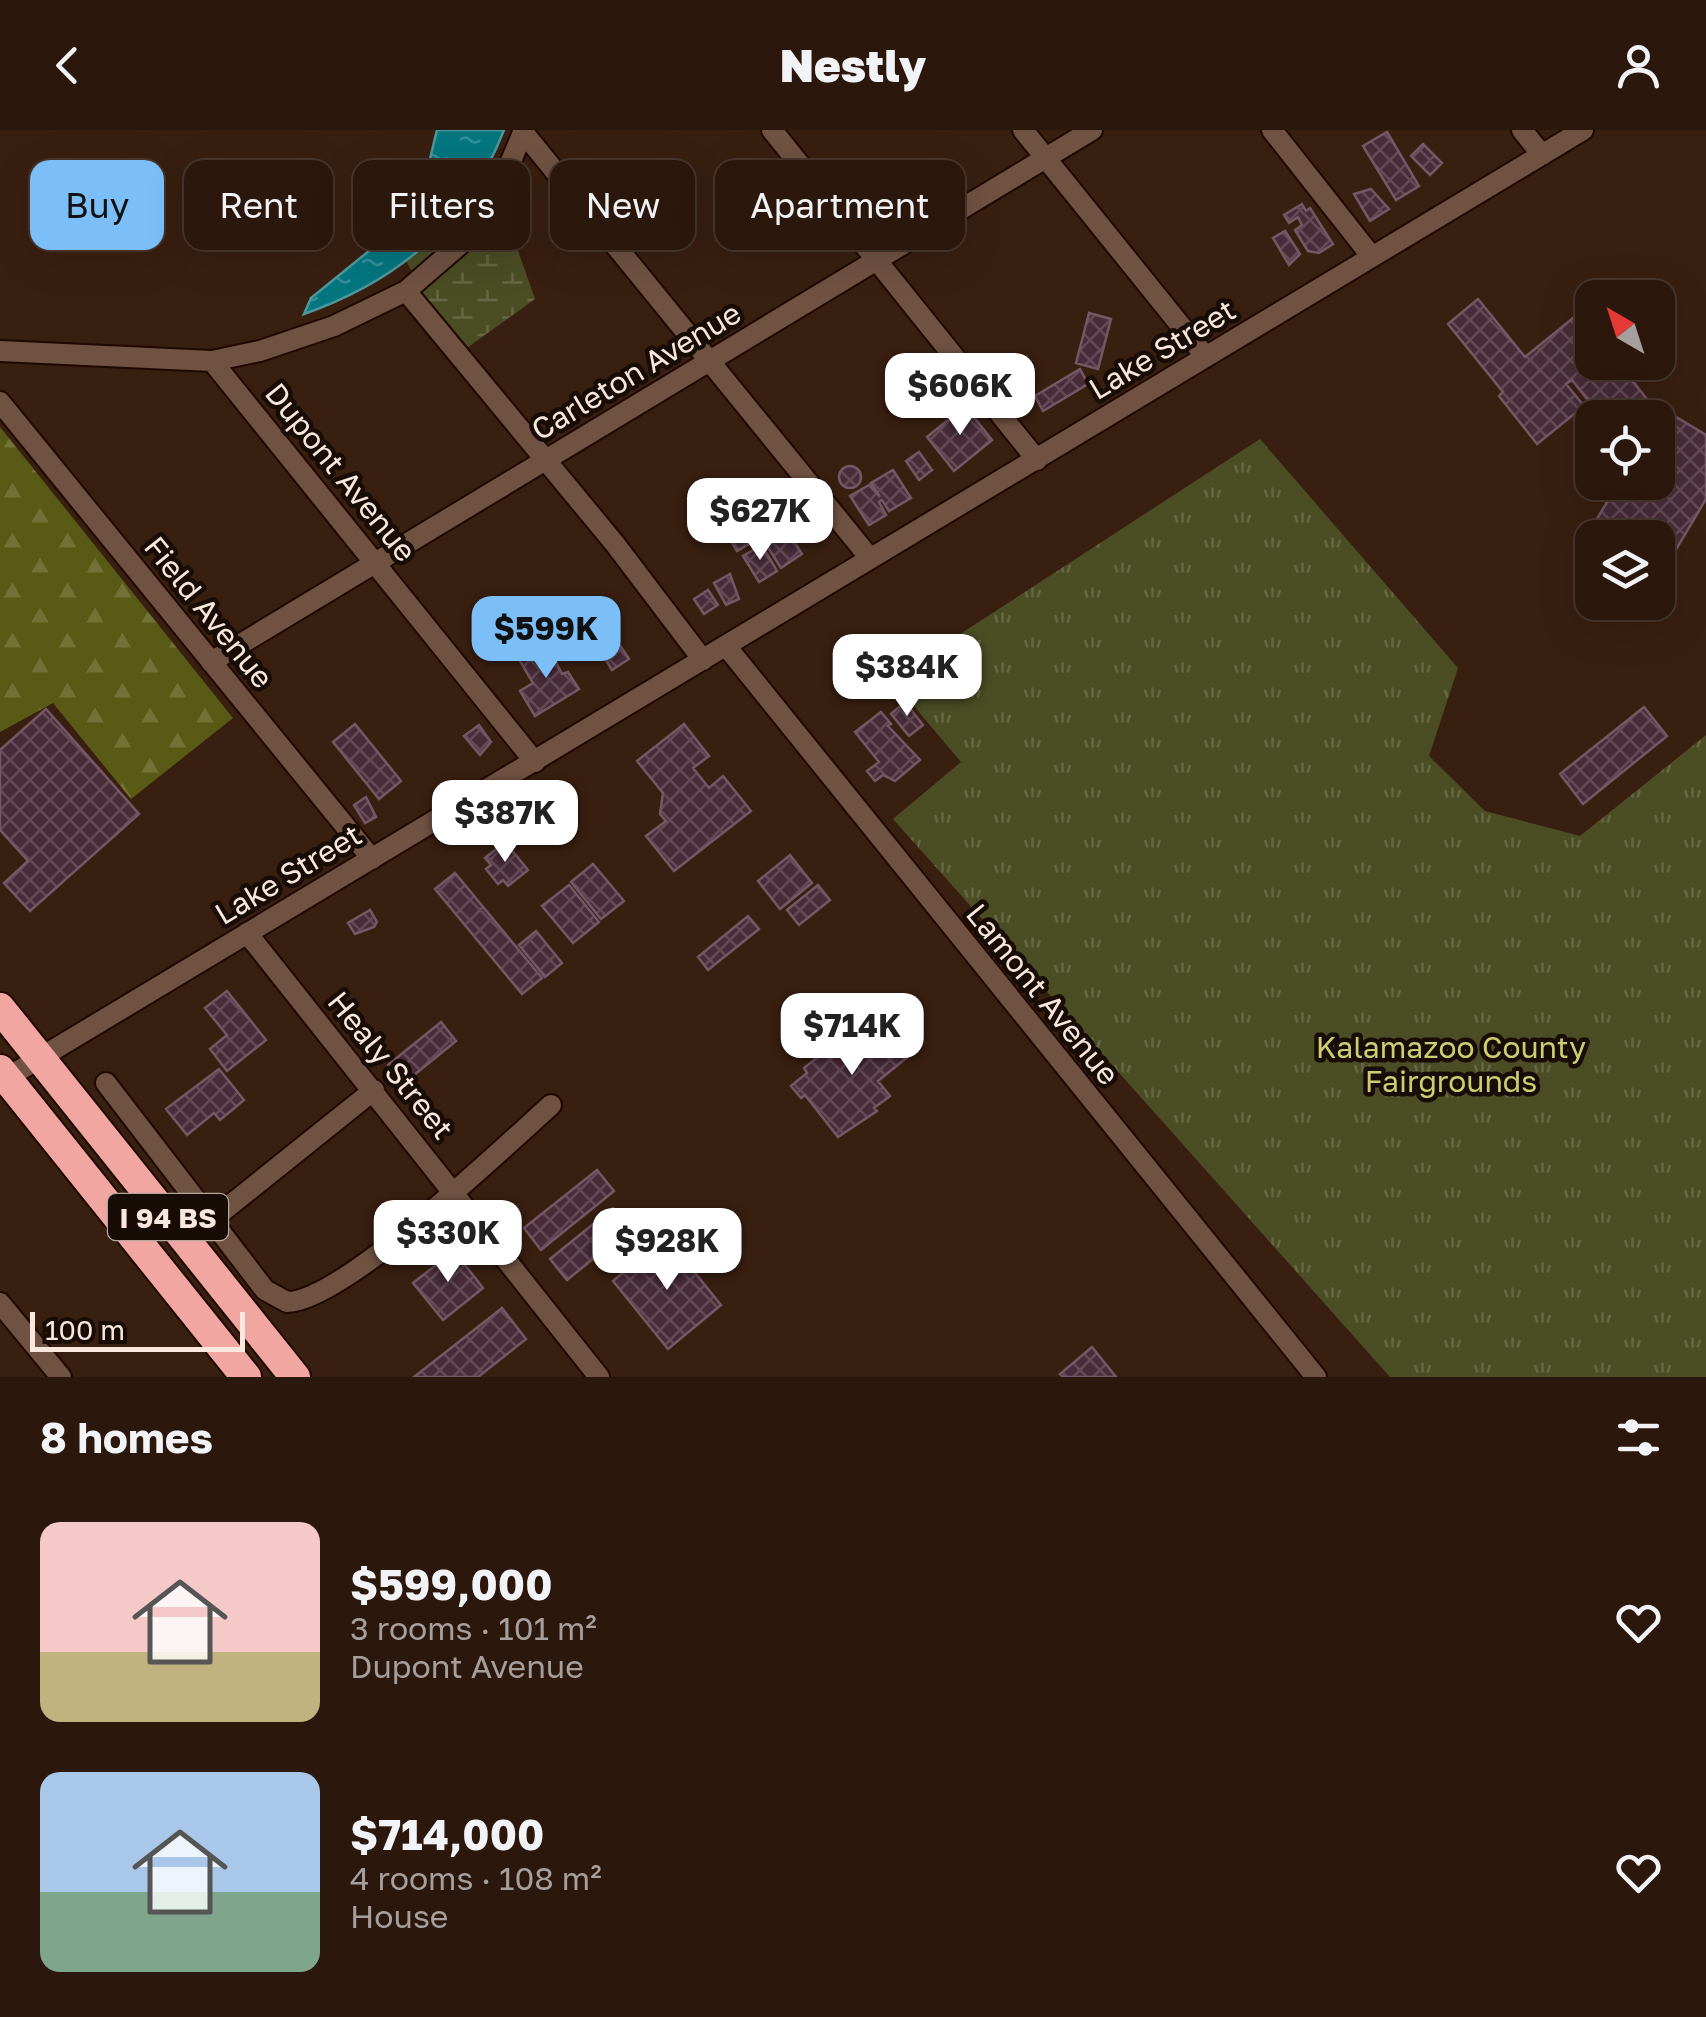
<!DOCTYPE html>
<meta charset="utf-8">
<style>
body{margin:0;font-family:"Golos Text",sans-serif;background:#332015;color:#f1f3f6;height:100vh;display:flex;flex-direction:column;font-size:38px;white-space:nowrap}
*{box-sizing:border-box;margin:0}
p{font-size:32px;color:#a69f9d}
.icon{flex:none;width:55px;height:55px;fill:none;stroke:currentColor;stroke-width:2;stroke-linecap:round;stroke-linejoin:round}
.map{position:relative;height:1247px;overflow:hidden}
.sheet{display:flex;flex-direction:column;background:#2b170c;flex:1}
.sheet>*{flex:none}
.hud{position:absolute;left:30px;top:30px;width:1000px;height:90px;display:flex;gap:20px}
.needle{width:65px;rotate:321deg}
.controls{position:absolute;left:1575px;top:150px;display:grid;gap:20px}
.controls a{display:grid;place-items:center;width:100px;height:100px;border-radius:20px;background:#2b170c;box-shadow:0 10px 40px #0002,0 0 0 2px #47362d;font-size:50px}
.scale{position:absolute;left:30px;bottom:25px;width:215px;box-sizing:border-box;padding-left:10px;border:5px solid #fae8de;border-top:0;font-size:28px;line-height:35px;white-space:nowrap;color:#fae8de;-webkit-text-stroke:8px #180c06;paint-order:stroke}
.price{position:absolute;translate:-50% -85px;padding:0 22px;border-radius:20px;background:#fff;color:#222;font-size:32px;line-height:65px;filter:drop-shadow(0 2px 5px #0008)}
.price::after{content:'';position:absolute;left:50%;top:60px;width:30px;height:22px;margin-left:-15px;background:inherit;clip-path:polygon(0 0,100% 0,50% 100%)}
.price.current{background:#7bbef8;color:#111}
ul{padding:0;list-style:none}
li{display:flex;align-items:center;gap:30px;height:250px;padding:0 40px}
li span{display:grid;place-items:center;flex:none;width:280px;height:200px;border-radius:20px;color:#555}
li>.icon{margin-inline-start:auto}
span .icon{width:120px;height:120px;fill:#fffc;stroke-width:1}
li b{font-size:42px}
h2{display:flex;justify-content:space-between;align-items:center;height:120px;padding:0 40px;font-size:42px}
.tag{padding:0 35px;border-radius:20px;background:#2b170c;box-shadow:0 10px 40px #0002,0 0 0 2px #47362d;font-size:35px;line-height:90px}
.tag.current{background:#7bbef8;color:#111}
header{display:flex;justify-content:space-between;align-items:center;height:130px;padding:0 40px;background:#2b170c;font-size:45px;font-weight:800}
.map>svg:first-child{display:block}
.forest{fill:url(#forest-firs)}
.wetland{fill:url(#wetland-marsh)}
.park{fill:url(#park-tufts)}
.water{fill:url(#water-ripples);stroke:#4d989c;stroke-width:2.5}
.building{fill:url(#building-cross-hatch);stroke:#775765;stroke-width:2.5}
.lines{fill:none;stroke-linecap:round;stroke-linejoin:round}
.minor-casing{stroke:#1f0800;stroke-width:24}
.highway-casing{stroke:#1f0800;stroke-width:34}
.minor{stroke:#705242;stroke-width:20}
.highway{stroke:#f2a6a1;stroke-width:30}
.labels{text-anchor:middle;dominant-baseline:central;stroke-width:9;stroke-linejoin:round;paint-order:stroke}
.shield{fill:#180c06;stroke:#b6a69d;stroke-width:2.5}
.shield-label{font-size:28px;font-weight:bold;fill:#fae8de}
.street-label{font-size:30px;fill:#fae8de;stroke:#180c06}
.park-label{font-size:30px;fill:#cbce70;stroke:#180c06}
</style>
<header><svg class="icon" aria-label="back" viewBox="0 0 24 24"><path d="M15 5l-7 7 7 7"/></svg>Nestly<svg class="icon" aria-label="person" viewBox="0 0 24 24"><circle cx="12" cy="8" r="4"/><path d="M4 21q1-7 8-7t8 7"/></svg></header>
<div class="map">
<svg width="1706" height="1247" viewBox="0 0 1706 1247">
<defs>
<pattern id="forest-firs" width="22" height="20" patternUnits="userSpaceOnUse" patternTransform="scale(2.5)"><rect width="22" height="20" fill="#595a16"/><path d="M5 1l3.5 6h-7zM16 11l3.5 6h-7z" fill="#727237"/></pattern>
<pattern id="wetland-marsh" width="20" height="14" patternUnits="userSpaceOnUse" patternTransform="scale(2.5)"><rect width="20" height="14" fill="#4b4d25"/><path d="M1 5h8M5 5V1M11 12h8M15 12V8" fill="none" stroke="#666744"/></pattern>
<pattern id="park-tufts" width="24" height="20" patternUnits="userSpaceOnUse" patternTransform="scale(2.5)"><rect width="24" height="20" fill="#4b4d25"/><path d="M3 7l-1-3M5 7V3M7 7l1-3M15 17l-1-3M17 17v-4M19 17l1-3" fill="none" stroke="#666744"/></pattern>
<pattern id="water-ripples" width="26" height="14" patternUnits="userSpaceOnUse" patternTransform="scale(2.5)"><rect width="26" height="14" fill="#037680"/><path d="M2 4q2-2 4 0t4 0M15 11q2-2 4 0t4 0" fill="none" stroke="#359097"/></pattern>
<pattern id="building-cross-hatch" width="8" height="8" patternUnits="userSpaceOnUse" patternTransform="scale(2.5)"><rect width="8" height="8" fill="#492c3a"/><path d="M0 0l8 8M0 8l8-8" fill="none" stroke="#644b56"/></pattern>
</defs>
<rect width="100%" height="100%" fill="#391f10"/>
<path class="forest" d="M0 297 233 588 131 669 53 573 0 602Z"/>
<path class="wetland" d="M478 50 502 75 535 169 464 220 434 189 405 128Z"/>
<path class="park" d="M1260 309 1458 538 1429 626 1485 681 1580 706 1706 605V1247H1390L893 689 961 632 891 549Z"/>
<path class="water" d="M437 0H504C468 93 398 151 304 184L311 168 417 82Z"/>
<path class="building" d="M1387 2 1419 56 1396 70 1363 16Z
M1423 14 1442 33 1430 45 1411 26Z
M1371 59 1389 79 1370 91 1354 64Z
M1302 74 1306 81 1310 78 1333 114 1319 123 1308 121 1295 100 1302 95 1298 87 1289 93 1284 85Z
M1285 101 1300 124 1289 135 1273 108Z
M1478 169 1525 227 1578 184 1592 202V232H1618L1653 277 1640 288H1602L1572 250 1566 254 1584 276 1537 314 1499 266 1503 262 1448 194Z
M1089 183 1111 189 1098 239 1076 233Z
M1080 239 1088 254 1043 281 1035 266Z
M965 276 992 310 954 341 927 307Z
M1663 279 1706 305V369L1658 450V408H1592V434L1576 424 1619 352H1658V288Z
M919 322 932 340 919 350 906 331Z
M839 347a11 11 0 1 1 22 0a11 11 0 1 1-22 0Z
M893 340 911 368 889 381 882 370 879 372 886 385 869 395 850 366 869 355 880 367 871 353Z
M748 396 756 410 737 421 728 406Z
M788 402 802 424 781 438 767 416Z
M762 415 777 441 759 452 743 426Z
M730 444 739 469 726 475 714 453Z
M708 460 718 475 704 484 694 469Z
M615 508 629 529 612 540 601 522Z
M547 514 562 544 568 542 579 559 535 586 520 561 533 553 520 531Z
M905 572 923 595 909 606 891 584Z
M1644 577 1667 606 1583 674 1560 644Z
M46 579 139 684 30 781 4 753 28 731 0 700V620Z
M881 582 891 594 888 596 920 630 895 651 883 645 875 651 867 641 879 632 855 602Z
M355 594 401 651 379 669 333 612Z
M684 594 709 626 693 638 709 658 723 646 751 681 674 741 646 706 666 691 660 684 663 663 637 631Z
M479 595 491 612 480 625 464 606Z
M366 667 376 687 365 693 354 675Z
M505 712 528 740 508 756 503 750 498 754 486 739 491 735 485 728Z
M790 725 812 753 780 779 758 751Z
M593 734 624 771 601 789 571 752Z
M455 743 542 848 522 864 435 759Z
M569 755 599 792 573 813 542 776Z
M818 755 830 770 799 795 787 780Z
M370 780 377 792 374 797 355 804 348 793Z
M748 786 759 799 708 840 698 827Z
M536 801 562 833 545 847 519 815Z
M227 861 266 910 227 941 210 919 227 905 205 878Z
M441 892 456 911 403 954 388 935Z
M869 894 877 904 887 896 910 925 878 951 890 966 874 978 877 981 838 1007 805 965 801 968 791 956 807 943 804 938 828 919 832 923Z
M219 939 244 970 220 990 214 983 187 1005 166 979Z
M597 1040 614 1061 541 1120 524 1098Z
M613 1078 630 1099 567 1150 550 1129Z
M666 1107 721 1175 668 1219 613 1151Z
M454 1121 483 1158 443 1190 413 1153Z
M502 1178 526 1209 478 1247H414Z
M1092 1217 1116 1247H1063L1060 1244Z"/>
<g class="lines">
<defs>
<path id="minor" d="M772 0 1037 330
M1023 0 1206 227
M1272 0 1372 127
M1522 0 1542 25
M523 2 869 427
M406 161 615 414 703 530
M0 221 212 231 260 221 334 196 406 161 465 110 494 72 524 0
M212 231 535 632
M0 272 372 729
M726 516 1316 1247
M211 532 1092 0
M247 803 599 1247
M0 952 1583 0
M106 953 265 1160 287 1172C342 1172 504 1017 551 975
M213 1089 374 960
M0 1173 61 1247"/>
<path id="highway" d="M0 878 295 1247
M0 940 246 1247"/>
</defs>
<use href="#minor" class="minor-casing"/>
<use href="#highway" class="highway-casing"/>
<use href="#minor" class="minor"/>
<use href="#highway" class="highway"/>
</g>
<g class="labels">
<rect class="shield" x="108" y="1064" width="120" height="46" rx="8"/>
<g class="shield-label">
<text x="168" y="1087">I 94 BS</text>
</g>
<g class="street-label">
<text transform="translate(1162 219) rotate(-31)">Lake Street</text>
<text transform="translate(636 241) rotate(-31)">Carleton Avenue</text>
<text transform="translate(341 342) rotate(51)">Dupont Avenue</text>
<text transform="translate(209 482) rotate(51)">Field Avenue</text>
<text transform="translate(288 744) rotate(-31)">Lake Street</text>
<text transform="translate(1043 864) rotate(51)">Lamont Avenue</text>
<text transform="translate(391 935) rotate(51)">Healy Street</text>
</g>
<g class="park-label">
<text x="1451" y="917">Kalamazoo County<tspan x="1451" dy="34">Fairgrounds</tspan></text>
</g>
</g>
</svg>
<div class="controls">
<a><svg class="needle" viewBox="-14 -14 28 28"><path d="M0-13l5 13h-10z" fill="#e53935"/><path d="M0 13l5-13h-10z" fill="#a69f9d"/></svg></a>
<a><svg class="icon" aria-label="locate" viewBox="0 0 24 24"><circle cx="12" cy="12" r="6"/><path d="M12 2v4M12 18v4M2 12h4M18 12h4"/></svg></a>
<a><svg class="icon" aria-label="layers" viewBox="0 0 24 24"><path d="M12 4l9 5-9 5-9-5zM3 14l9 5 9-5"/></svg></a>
</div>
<div class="scale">100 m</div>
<b class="price" style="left:960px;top:308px">$606K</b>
<b class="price" style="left:760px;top:433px">$627K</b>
<b class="price current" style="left:546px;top:551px">$599K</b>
<b class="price" style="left:907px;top:589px">$384K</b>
<b class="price" style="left:505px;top:735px">$387K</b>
<b class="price" style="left:852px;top:948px">$714K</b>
<b class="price" style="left:448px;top:1155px">$330K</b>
<b class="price" style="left:667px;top:1163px">$928K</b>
<div class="hud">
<a class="tag current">Buy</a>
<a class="tag">Rent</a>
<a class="tag">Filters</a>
<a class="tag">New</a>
<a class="tag">Apartment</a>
</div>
</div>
<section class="sheet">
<h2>8 homes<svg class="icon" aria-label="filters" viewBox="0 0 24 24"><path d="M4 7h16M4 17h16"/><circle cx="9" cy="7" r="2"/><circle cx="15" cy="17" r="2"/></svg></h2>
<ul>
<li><span style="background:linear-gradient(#f6c9c9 65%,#c2b280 0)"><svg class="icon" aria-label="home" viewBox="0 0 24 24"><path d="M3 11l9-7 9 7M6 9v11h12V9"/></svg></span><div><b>$599,000</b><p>3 rooms · 101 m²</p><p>Dupont Avenue</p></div><svg class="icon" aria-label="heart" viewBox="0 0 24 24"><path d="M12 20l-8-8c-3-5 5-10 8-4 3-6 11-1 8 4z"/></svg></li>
<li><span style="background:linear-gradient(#a9c7e8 60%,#7fa58c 0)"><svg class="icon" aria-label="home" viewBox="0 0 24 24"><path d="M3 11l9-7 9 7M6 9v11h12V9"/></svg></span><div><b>$714,000</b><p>4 rooms · 108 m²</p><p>House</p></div><svg class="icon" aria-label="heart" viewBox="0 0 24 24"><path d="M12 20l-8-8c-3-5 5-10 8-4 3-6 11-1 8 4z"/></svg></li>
</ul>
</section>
